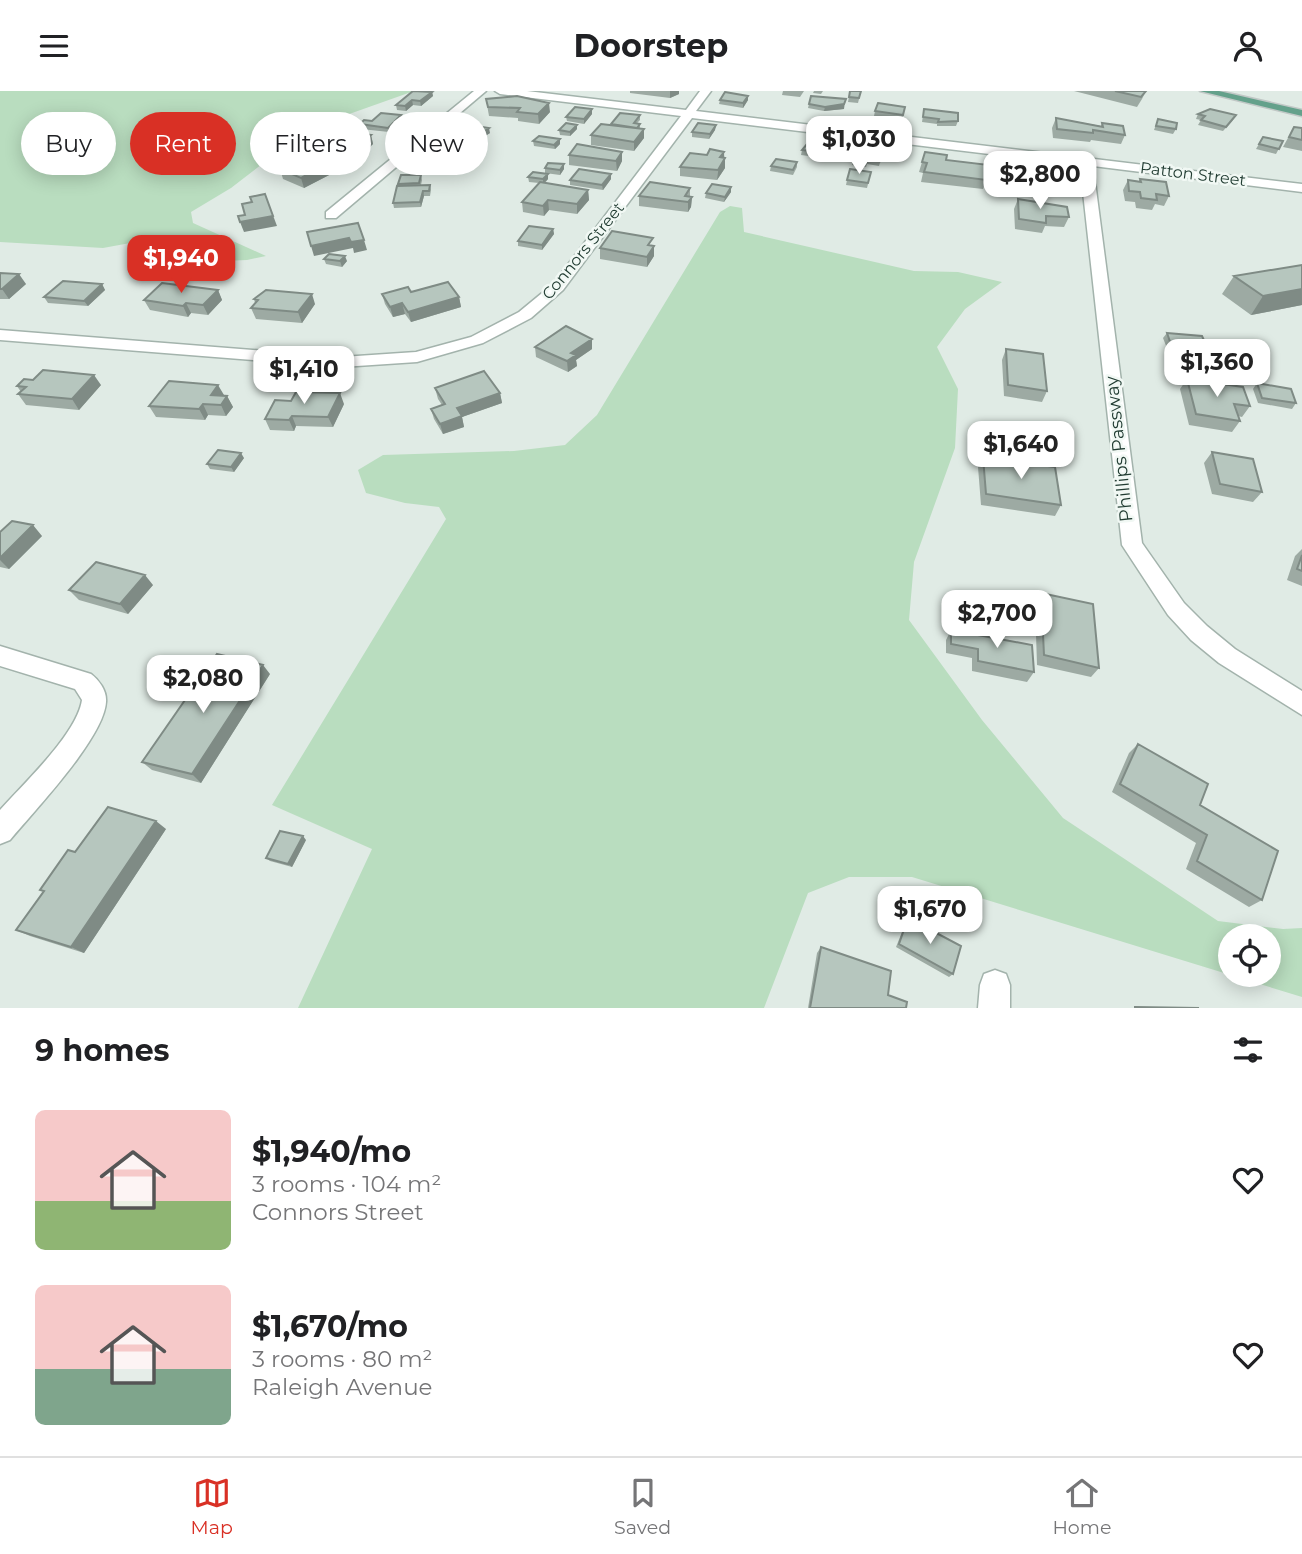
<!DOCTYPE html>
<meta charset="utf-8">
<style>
body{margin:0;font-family:Montserrat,sans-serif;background:#f2f2f2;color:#202124;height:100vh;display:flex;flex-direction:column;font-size:26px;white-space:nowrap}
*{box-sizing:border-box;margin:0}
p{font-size:23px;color:#757577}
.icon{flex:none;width:38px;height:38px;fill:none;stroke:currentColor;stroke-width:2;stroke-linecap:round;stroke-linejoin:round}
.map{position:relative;height:917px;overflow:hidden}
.sheet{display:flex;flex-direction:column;background:#fff;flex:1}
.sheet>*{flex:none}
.hud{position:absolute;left:21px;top:21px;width:700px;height:63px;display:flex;gap:14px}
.buttons{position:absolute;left:1218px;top:833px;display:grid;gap:14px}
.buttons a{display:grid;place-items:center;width:63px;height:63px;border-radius:50%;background:#fff;box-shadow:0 4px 18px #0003;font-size:35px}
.price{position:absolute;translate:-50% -60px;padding:0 16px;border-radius:14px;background:#fff;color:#222;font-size:23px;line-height:46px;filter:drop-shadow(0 2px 4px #0008)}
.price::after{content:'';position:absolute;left:50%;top:42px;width:21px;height:16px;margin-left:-10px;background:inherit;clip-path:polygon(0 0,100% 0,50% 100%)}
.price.on{background:#d93025;color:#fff}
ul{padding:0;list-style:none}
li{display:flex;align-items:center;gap:21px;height:175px;padding:0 35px}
li span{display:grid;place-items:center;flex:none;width:196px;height:140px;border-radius:10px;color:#555}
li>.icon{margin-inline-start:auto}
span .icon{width:84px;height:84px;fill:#fffc;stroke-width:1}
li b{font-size:30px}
h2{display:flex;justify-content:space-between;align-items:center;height:84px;padding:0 35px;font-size:30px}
.chip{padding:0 24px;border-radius:32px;background:#fff;box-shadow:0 4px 18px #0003;font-size:24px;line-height:63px}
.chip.on{background:#d93025;color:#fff}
header{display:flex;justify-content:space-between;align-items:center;height:91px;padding:0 35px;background:#fff;font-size:32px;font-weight:700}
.dock{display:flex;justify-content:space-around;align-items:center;height:98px;border-top:2px solid #e0e0e0;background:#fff;font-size:19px;color:#757577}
.dock a{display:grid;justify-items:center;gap:4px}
.dock .on{color:#d93025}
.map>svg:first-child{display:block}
.green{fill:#b9ddbf;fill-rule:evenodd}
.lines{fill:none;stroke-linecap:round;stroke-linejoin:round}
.minor-casing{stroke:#a3b3ac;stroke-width:3}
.major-casing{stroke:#c1c8c6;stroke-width:3}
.minor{fill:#fff;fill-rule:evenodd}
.major{fill:#64a18b;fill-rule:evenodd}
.wall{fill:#9daaa3}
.shaded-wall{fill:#7f8b85}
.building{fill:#b6c6be;stroke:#7f8b85;stroke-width:2}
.labels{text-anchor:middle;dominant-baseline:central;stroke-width:5;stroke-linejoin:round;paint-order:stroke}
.far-street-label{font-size:16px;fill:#213c32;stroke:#f1f8f4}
.street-label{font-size:18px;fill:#213c32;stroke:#f1f8f4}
</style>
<header><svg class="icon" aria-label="menu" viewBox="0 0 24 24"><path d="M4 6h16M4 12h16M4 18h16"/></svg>Doorstep<svg class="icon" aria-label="person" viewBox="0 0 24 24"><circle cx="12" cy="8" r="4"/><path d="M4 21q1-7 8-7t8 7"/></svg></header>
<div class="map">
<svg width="1302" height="917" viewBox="0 0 1302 917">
<rect width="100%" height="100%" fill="#e0ebe5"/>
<path class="green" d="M0 0H414L338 27 291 51 231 97 191 121 193 132 266 165 247 169 200 171 191 159 168 145 103 157 0 151Z
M730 115 742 117 744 141 914 180 958 181 1002 191 965 218 937 256 958 298 955 357 914 471 909 529 982 629 1063 727 1218 830 1283 838 1302 837V906L912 786H849L808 802 764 917H298L372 758 272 714 446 428 439 416 405 412 366 402 358 379 383 364 514 360 565 354 597 324 720 121ZM1230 845H1269V884H1230Z"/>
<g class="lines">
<defs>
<path id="minor" d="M474 0H486L336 127H326V121Z
M495 0H527L686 19 700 0H711L696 20 1302 93V101L1093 75 1142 452 1184 512 1207 535 1235 558 1302 600V624L1219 572 1191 549 1168 524 1122 454 1080 74 692 27 563 199 531 227 483 252 417 271 342 276 0 249V239L342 266 416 261 471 246 519 221 553 193 681 25 500 3Z
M0 555 91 583C99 589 107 600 106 611 104 647 34 720 10 749L0 753V719C23 693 77 643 82 609L75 598 0 575Z
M995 879 1006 883 1010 894V917H978L980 894 984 883Z"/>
<path id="major" d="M1200 0H1219L1302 19V25Z"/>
</defs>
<use href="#minor" class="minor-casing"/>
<use href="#major" class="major-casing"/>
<use href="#minor" class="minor"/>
<use href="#major" class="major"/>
</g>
<path class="wall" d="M630 0H679V3L670 7 630 2Z
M783 0H804L800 6 782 4Z
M814 0H823L821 3 813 2Z
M850 0H861L858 12 848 11Z
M1074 0H1146L1142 8 1137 16Z
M432 1 433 5 421 15 413 14 406 20 397 19 396 14Z
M486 8 550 21 539 33 518 30V27L489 25Z
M846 8 844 18 824 20 808 17 809 13Z
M720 9H748L743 17 719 13Z
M905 16 902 29 874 25 875 20Z
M924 18 958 30 956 35H937V33L922 31Z
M592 23 584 33 567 30 566 26Z
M1198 23 1236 24 1233 29 1223 40 1198 34 1201 29 1196 28Z
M401 24 402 29 389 41 361 38 360 33Z
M640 24V29L637 32 640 33V37L644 47 634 60 591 54V44L611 34Z
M1056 27 1101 35 1102 32 1125 44 1121 53 1091 49 1090 51 1053 47 1052 37Z
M1158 28 1176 38 1173 43 1154 39Z
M716 34 715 39 709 48 692 46V41Z
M1294 36 1302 37V60L1283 56Z
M577 38 570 45 560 44 559 39Z
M336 41 371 44 373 53 358 67 334 64 333 59 329 58 326 49 327 48 324 47 323 43Z
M490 42 474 52 479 53 481 63 475 69 463 67 458 73 452 72 442 81 419 78 417 68 449 56 455 51H451L450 46Z
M1263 46 1283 50 1276 63 1256 58Z
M533 50 560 53 555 58 534 55Z
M830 50V55L824 67 801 64 802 59Z
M289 54 320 57 311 64 290 59Z
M885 55 879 75 867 73 866 76 852 74 853 69Z
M622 61V70L617 80 569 74V64Z
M724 61 725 77 717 89 680 85V76L707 64Z
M925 61 946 69 986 89 983 98 921 91 923 82 919 81Z
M283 64 285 68 274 76 267 74 265 69Z
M305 71 328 73 331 83 304 97 283 88 280 78Z
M797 71V76L793 84 770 80 771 75Z
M545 77 564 78 560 84 545 82Z
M1024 77 1055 97 1053 102 1022 95 1023 82Z
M871 81 867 97 846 94 847 89Z
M611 83V88L603 99 570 94V89Z
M421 84 422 89 421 94H430L431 99 430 105H424L421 116 394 117 393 112 399 95 398 93Z
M528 86 548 88 545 92 588 99 589 109 577 123 549 119 544 125 523 121 522 111 539 92 529 91Z
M1140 88 1169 105 1164 115 1155 113 1152 119 1136 117 1135 111 1125 110 1123 99 1128 89 1139 90Z
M690 97V105L692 106 691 116 688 121 639 115V105Z
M731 101 724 111 705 107 706 102Z
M1018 108 1069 126 1064 136 1045 135 1042 142 1015 138 1014 118Z
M553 138 554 143 542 159 518 155V150Z
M654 155V165L647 176 600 168V157Z
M324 168 347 170 342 176 326 173Z
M1302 174V214L1251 224 1222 203 1234 185Z
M0 182 26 193 9 208H0Z
M102 193 105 199 88 215 48 212 44 206Z
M218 199 222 209 208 224 191 222 188 226 150 219 144 209Z
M411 201 459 206 461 216 411 231 405 223 393 226 385 213 382 203Z
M254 208 315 213 302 232 256 228 251 217 255 212Z
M1167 242 1213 269 1209 274 1172 270 1163 247Z
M592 248V258L576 269 577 275 568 281 536 266 535 256Z
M1006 258 1047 300 1042 311 1004 305 1002 269Z
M1187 288 1250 315 1242 326 1238 325 1240 330 1232 341 1189 334 1180 298Z
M1257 292 1296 312 1292 318 1258 312 1253 298Z
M101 294 79 319 26 314 18 303 21 301 17 295Z
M435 297 500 302 502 312 462 326 464 336 443 343 434 328 431 318 442 314 438 308Z
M224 304 227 305 233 316 226 325 208 324 205 329 156 326 149 315Z
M344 313 333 336 296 335 294 340 270 339 265 328Z
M1212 361 1262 401 1253 411 1212 403 1204 372Z
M983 366 1061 414 1055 425 981 414 978 376Z
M244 367 234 381 210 378 207 373Z
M0 441 42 445 9 478 0 476Z
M1302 458V495L1287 489 1295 465Z
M153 494 128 523 79 509 69 499Z
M1041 502 1099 577 1091 586 1037 574 1035 512Z
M951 539 1034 581 1027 591 972 580V567L946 562V549Z
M270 583 201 692 152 679 142 671Z
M1138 653 1200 714 1262 809 1249 816 1186 778 1196 752 1112 701 1129 662Z
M166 738 84 862 30 845 16 839 43 801 40 799 75 761Z
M306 749 292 776 270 770 266 767Z
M908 827 953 883 949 886 896 856 906 831Z
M821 856 906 917H808L817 862Z"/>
<path class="shaded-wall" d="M670 0H679V3L670 7Z
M432 1 433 5 421 15 420 10Z
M748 5V9L743 17V12Z
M412 9 413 14 406 20 405 15Z
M549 12 550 21 539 33 538 23Z
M844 13V18L824 20 825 16Z
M592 18V23L584 33V28Z
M401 24 402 29 389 41 388 37Z
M577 34V38L570 45V41Z
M716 34 715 39 709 48 710 43Z
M489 37 490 42 472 53 471 49Z
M644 38V47L634 60V51Z
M371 44 373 53 358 67 355 57Z
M560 48V53L555 58 554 54Z
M318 52 320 57 311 64 310 59Z
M479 53 481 63 475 69 473 59Z
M462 58 463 67 458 73 456 63Z
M622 61V70L617 80 616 70Z
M724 61V70L725 67V77L717 89 720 66Z
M450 62 452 72 442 81 440 72Z
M283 64 285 68 274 76 273 71Z
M328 73 331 83 304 97 301 87Z
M564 73V78L560 84V79Z
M548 83V88L543 93V88Z
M611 83V88L603 99 602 94Z
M731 96V101L724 111 725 106Z
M588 99 589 109 577 123V113Z
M423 100 424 105 421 116 420 111Z
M265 103 277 135 244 141 240 131Z
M692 106 691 116 688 121V111Z
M548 109 549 119 544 125 543 115Z
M553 138 554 143 542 159V154Z
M349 147 364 149 367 159 354 162 353 157 314 165 311 155Z
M654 155V165L647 176V166Z
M345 165 347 170 342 176 340 170Z
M19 183 26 193 9 208 2 198Z
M102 193 105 199 88 215 84 210Z
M1302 198V214L1251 224 1263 205Z
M218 199 222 209 208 224 203 214Z
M312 203 315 213 302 232 298 221Z
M459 206 461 216 411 231 408 221Z
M186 212 191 222 188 226 183 215Z
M402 212 405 223 393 226 390 216Z
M592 248V258L576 269 577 275 568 281 567 270 571 262Z
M94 284 101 294 79 319 72 308Z
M218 294 224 304 217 314 211 304Z
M340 302 344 313 333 336 328 326Z
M500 302 502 312 462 326 464 336 443 343 440 333 457 317Z
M227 305 233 316 226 325 221 314Z
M203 313 208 324 205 329 199 318Z
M292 325 296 335 294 340 289 329Z
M241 362 244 367 234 381 231 376Z
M33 434 42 445 9 478 0 469V467Z
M145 484 153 494 128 523 120 513Z
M263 574 270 583 201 692 192 683Z
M156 730 166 738 84 862 71 856Z
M303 745 306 749 292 776 288 773Z"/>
<path class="building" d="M413 0 432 1 420 10 412 9 405 15 396 14Z
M850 0H861L859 7 849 6Z
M1115 0H1146L1141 6Z
M725 1 748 5 743 12 720 9Z
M517 5 549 12 538 23 517 21 520 17 488 16 486 8Z
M811 5 846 8 844 13 825 16 809 13Z
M878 12 905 16 903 24 875 20Z
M575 16 592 18 584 28 566 26Z
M924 18 958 22V30L938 31 939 28 923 26Z
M1210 18 1236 24 1226 36 1201 29 1205 25 1198 23Z
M381 22 401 24 388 37 360 33 364 29 372 30Z
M620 22 640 24 634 32 640 33 637 37 611 33Z
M1056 27 1103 36 1102 32 1123 35 1125 44 1093 39V42L1057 38Z
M1158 28 1177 32 1176 38 1156 35Z
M566 32 577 34 570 41 559 39Z
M698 32 716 34 710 43 692 41Z
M463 33 489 37 471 49 450 46Z
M601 33 644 38 634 51 591 44Z
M1294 36 1302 37V49L1289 46Z
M328 39 336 41 332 44 323 43Z
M338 40 371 44 355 57 331 54 336 50 326 49Z
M539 45 560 48 554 54 533 50Z
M1263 46 1283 50 1279 58 1259 53Z
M812 47 830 50 825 62 802 59Z
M302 50 318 52 310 59 289 54Z
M456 50 479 53 473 59 462 58 456 63 450 62 440 72 417 68 433 54 449 56Z
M860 51 885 55 880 70 868 68 867 71 853 69Z
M577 53 622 61 616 70 569 64Z
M710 58 724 61 720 66 725 67 718 79 680 76 690 62 707 64Z
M925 61 947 64 946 69 989 74 986 89 924 81 927 72 922 71Z
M276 62 283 64 273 71 265 69Z
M312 67 328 73 301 87 280 78 298 68 305 71Z
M776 68 797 71 793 79 771 75Z
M548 72 564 73 560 79 545 77Z
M1024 77 1055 81V97L1024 90Z
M579 78 611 83 602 94 570 89Z
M850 78 871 81 868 92 847 89Z
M533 81 548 83 543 88 528 86Z
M401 84H421L419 92 398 93Z
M1140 88 1166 91 1169 105 1156 103 1157 109 1141 107 1140 101 1129 100 1128 89 1141 91Z
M540 91 588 99 577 113 548 109 543 115 522 111Z
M650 91 690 97 685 105 692 106 688 111 639 105Z
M712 93 731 96 725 106 706 102Z
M430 94 429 100H423L420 111 393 112 397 95Z
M265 103 273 125 240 131 238 125 245 124 242 113 252 111 250 106Z
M1018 108 1067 116 1069 126 1046 125V132L1019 128Z
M358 132 364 149 351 151 349 147 311 155 307 141Z
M529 135 553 138 542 154 518 150Z
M612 140 653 147 648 154 654 155 647 166 600 157Z
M329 163 345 165 340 170 324 168Z
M1302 174V198L1263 205 1234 185Z
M0 182 19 183 2 198H0Z
M63 190 102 193 84 210 44 206Z
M448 191 459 206 408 221 402 212 390 216 382 203 408 196 411 201Z
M162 192 218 199 203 214 186 212 183 215 144 209Z
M266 199 312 203 298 221 251 217 258 209 254 208Z
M566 235 592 248 571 262 576 264 567 270 535 256Z
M1167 242 1202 245 1213 269 1175 265Z
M1006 258 1043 263 1047 300 1008 294Z
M43 279 94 284 72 308 18 303 26 296 17 295 24 288 33 289Z
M484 280 500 302 457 317 462 325 440 333 431 318 445 313 435 297Z
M1187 288 1243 296 1250 315 1234 313 1240 330 1196 323Z
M169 290 218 294 211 304 227 305 221 314 203 313 199 318 149 315Z
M1257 292 1291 298 1296 312 1262 307Z
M296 301 340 302 328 326 292 325 289 329 265 328 275 309 291 310Z
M218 359 241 362 231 376 207 373Z
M1212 361 1253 368 1262 401 1220 393Z
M983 366 1055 376 1061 414 986 403Z
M12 430 33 434 0 467V441Z
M1302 464V480L1297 478Z
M96 471 145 484 120 513 69 499Z
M1041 502 1093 513 1099 577 1044 564Z
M951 539 1032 554 1034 581 978 570V558L951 553Z
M217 563 263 574 192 683 142 671Z
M1138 653 1208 693 1200 714 1278 760 1262 809 1197 770 1207 744 1120 693Z
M108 716 156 730 71 856 16 839 44 800 40 799 68 759 75 761Z
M280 740 303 745 288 773 266 767Z
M908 827 961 855 953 883 899 853Z
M821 856 891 880 888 904 907 911 906 917H810Z
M1135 916 1199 917H1135Z"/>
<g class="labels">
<g class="far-street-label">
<text transform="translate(1193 83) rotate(7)">Patton Street</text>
<text transform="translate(583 160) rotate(-51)">Connors Street</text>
</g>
<g class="street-label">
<text transform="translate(1119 358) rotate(-96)">Phillips Passway</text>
</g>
</g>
</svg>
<div class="buttons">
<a><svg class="icon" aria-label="locate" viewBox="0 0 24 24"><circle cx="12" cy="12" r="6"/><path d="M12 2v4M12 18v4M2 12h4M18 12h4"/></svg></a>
</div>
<b class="price" style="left:859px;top:85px">$1,030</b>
<b class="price" style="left:1040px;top:120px">$2,800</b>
<b class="price on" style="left:181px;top:204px">$1,940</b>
<b class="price" style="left:1217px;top:308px">$1,360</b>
<b class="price" style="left:304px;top:315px">$1,410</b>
<b class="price" style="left:1021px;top:390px">$1,640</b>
<b class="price" style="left:997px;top:559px">$2,700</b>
<b class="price" style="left:203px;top:624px">$2,080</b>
<b class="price" style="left:930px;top:855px">$1,670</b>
<div class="hud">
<a class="chip">Buy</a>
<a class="chip on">Rent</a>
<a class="chip">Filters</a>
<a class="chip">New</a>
</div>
</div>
<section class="sheet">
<h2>9 homes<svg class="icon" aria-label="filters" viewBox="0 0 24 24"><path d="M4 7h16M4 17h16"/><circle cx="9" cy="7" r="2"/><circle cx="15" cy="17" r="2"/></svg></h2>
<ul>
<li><span style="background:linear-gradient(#f6c9c9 65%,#8fb573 0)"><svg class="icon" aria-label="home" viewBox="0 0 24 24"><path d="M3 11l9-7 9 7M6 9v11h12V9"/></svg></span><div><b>$1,940/mo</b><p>3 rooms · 104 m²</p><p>Connors Street</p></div><svg class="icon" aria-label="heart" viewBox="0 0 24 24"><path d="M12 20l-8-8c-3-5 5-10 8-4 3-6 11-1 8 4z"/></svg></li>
<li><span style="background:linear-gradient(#f6c9c9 60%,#7fa58c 0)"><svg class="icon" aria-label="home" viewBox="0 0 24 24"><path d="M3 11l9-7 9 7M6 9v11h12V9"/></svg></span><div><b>$1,670/mo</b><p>3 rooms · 80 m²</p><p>Raleigh Avenue</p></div><svg class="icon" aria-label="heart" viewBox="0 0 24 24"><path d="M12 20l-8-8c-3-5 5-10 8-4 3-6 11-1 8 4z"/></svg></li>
</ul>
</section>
<nav class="dock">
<a class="on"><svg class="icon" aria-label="map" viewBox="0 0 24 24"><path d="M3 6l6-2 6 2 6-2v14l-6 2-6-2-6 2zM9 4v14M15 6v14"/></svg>Map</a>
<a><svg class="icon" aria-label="saved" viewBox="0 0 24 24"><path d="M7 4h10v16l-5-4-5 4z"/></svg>Saved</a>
<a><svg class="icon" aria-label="home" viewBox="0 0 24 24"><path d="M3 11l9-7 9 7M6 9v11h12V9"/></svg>Home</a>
</nav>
